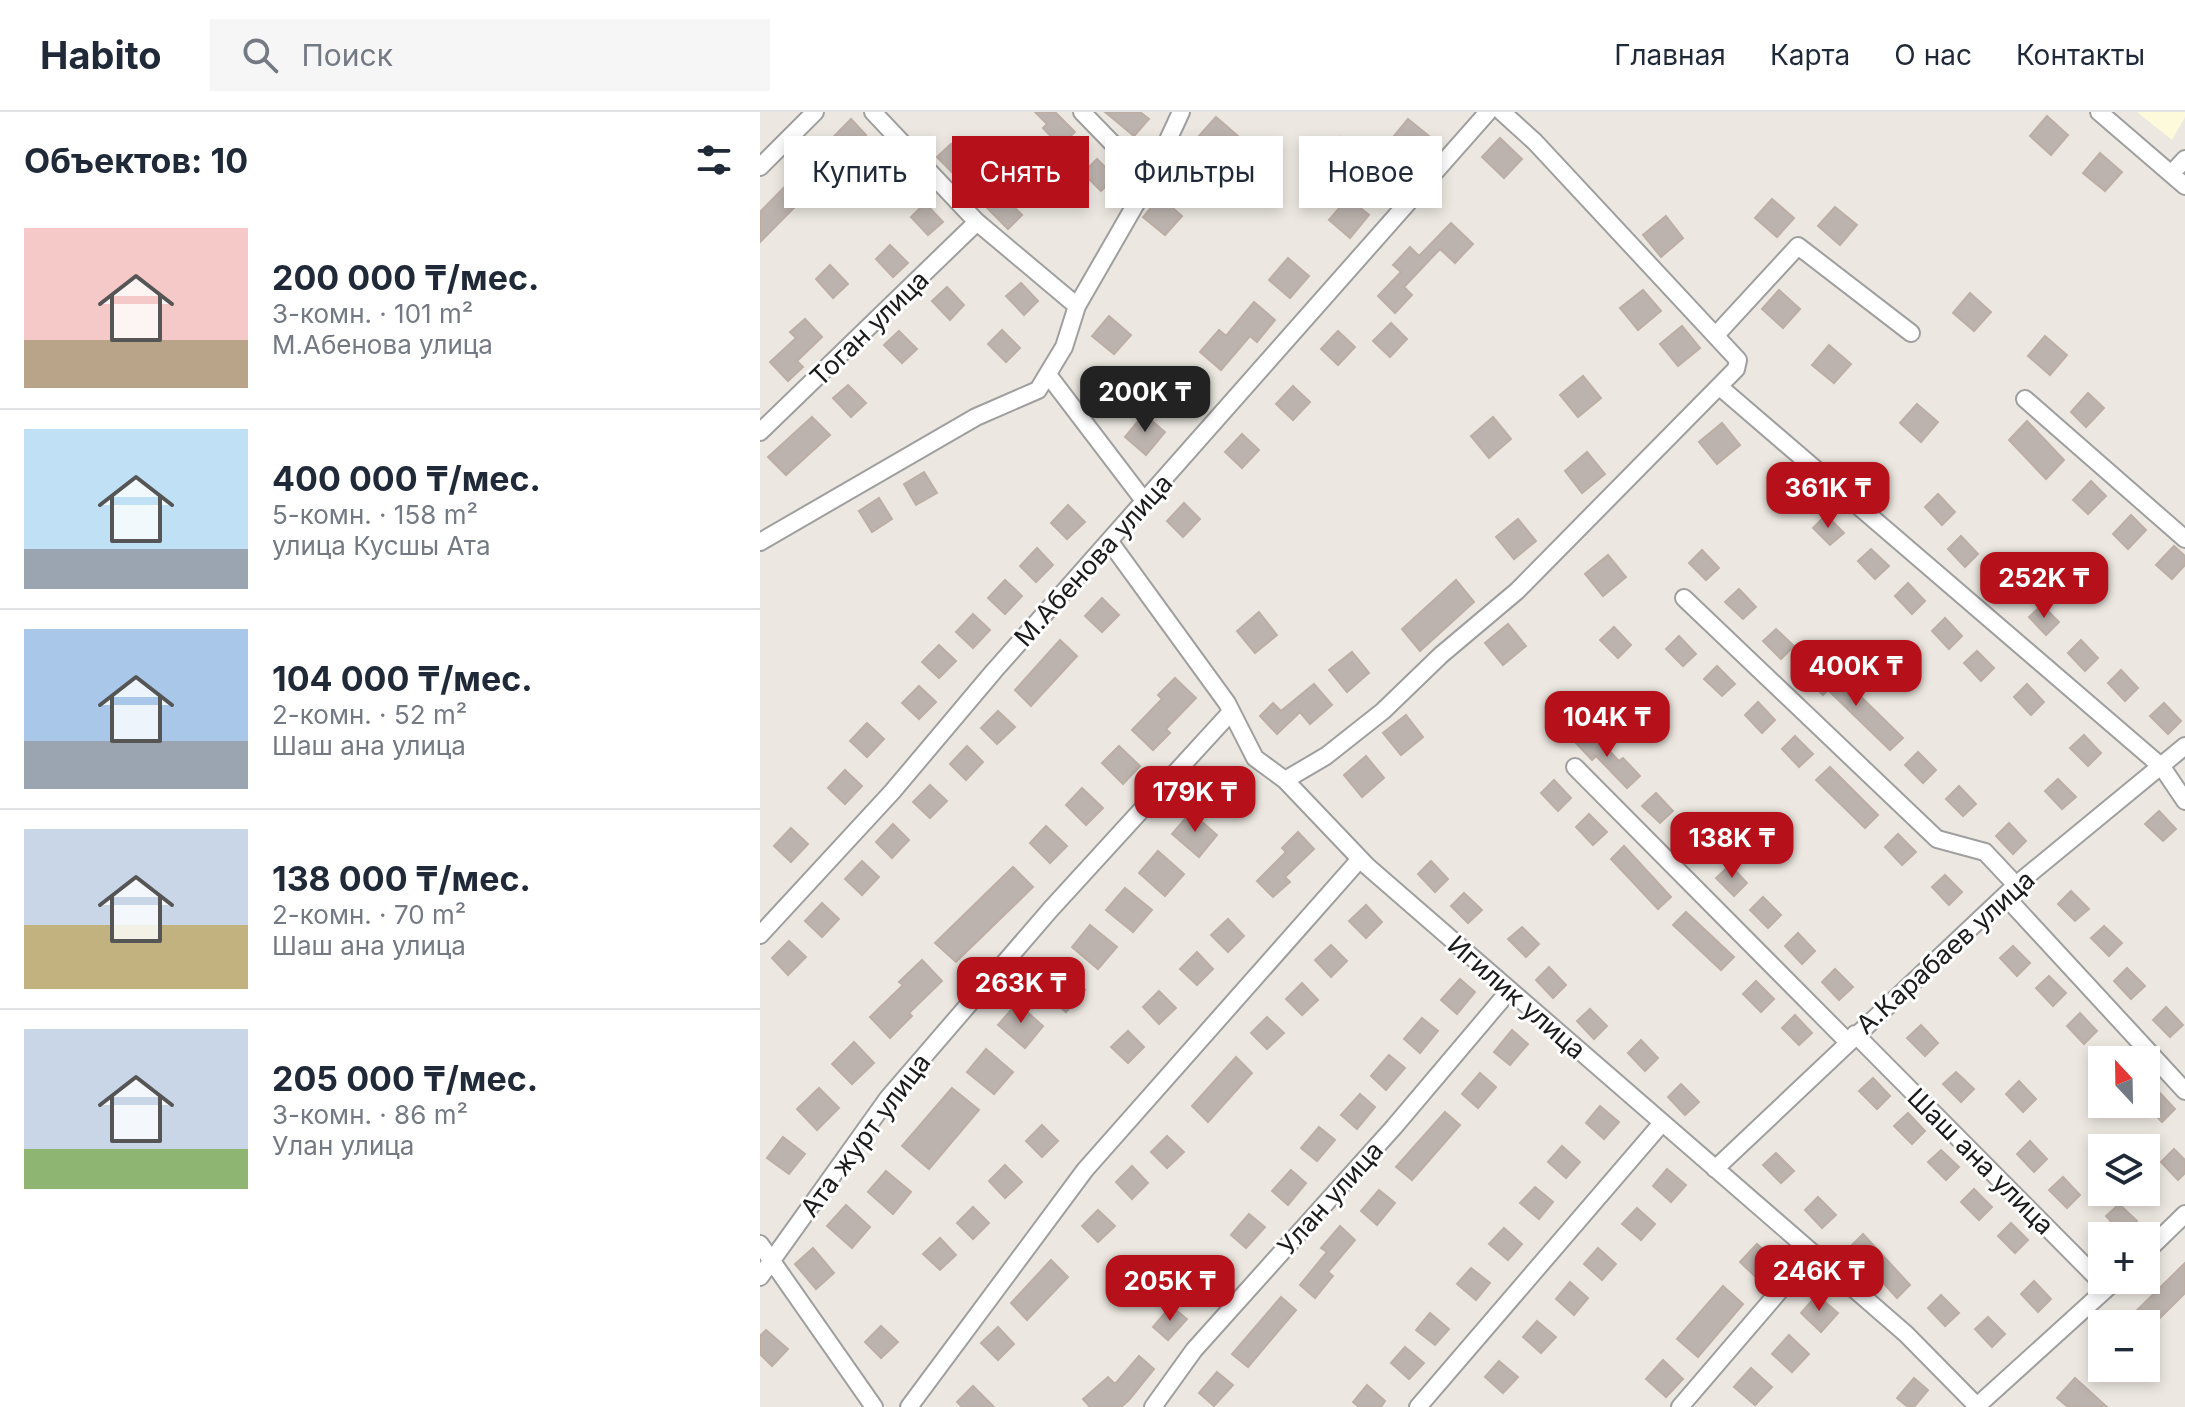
<!DOCTYPE html>
<html lang="ru">
<meta charset="utf-8">
<style>
body{margin:0;font-family:Inter,sans-serif;background:#f6f6f7;color:#1f2937;height:100vh;display:flex;flex-direction:column;font-size:30px;white-space:nowrap}
*{box-sizing:border-box;margin:0}
p{font-size:26px;color:#747a83}
.icon{flex:none;width:44px;height:44px;fill:none;stroke:currentColor;stroke-width:2;stroke-linecap:round;stroke-linejoin:round}
.map{position:relative;flex:1;overflow:hidden}
.side{display:flex;flex-direction:column;background:#fff;width:760px}
.side>*{flex:none}
.top-card{position:absolute;left:24px;top:24px;width:760px;height:72px;display:flex;gap:16px}
.needle{width:52px;rotate:338deg}
.tools{position:absolute;left:1328px;top:934px;display:grid;gap:16px}
.tools a{display:grid;place-items:center;width:72px;height:72px;border-radius:0px;background:#fff;box-shadow:0 4px 12px #0003;font-size:40px}
.price{position:absolute;translate:-50% -68px;padding:0 18px;border-radius:16px;background:#b6101b;color:#fff;font-size:26px;line-height:52px;filter:drop-shadow(0 2px 4px #0008)}
.price::after{content:'';position:absolute;left:50%;top:48px;width:24px;height:18px;margin-left:-12px;background:inherit;clip-path:polygon(0 0,100% 0,50% 100%)}
.price.active{background:#222;color:#fff}
ul{padding:0;list-style:none}
li{display:flex;align-items:center;gap:24px;height:200px;padding:0 24px}
li+li{border-top:2px solid #e0e1e3}
li span{display:grid;place-items:center;flex:none;width:224px;height:160px;border-radius:0px;color:#555}
li>.icon{margin-inline-start:auto}
span .icon{width:96px;height:96px;fill:#fffc;stroke-width:1}
li b{font-size:34px}
h2{display:flex;justify-content:space-between;align-items:center;height:96px;padding:0 24px;font-size:34px}
.tag{padding:0 28px;border-radius:0px;background:#fff;box-shadow:0 4px 12px #0003;font-size:28px;line-height:72px}
.tag.active{background:#b6101b;color:#fff}
header{display:flex;align-items:center;gap:48px;box-sizing:border-box;height:112px;padding:0 40px;background:#fff;border-bottom:2px solid #e0e1e3}
header strong{font-size:38px}
nav{display:flex;gap:44px;margin-inline-start:auto;font-size:28px}
.search{width:560px;height:72px;background:#f6f6f7;display:flex;align-items:center;gap:20px;box-sizing:border-box;padding:0 28px;border-radius:0px;color:#747a83;font-size:30px}
main{display:flex;flex:1;min-height:0}
.map>svg:first-child{display:block}
.education{fill:#fcfada}
.building{fill:#bcb3ae;stroke:#bcaea5;stroke-width:2}
.lines{fill:none;stroke-linecap:round;stroke-linejoin:round}
.minor-casing{stroke:#9f9f9f;stroke-width:20}
.minor{stroke:#fff;stroke-width:16}
.labels{text-anchor:middle;dominant-baseline:central;stroke-width:6;stroke-linejoin:round;paint-order:stroke}
.street-label{font-size:26px;fill:#1b1b1b;stroke:#fff}
</style>
<header>
<strong>Habito</strong>
<div class="search"><svg class="icon" aria-label="search" viewBox="0 0 24 24"><circle cx="10" cy="10" r="6"/><path d="M15 15l6 6"/></svg>Поиск</div>
<nav><a>Главная</a><a>Карта</a><a>О нас</a><a>Контакты</a></nav>
</header>
<main>
<section class="side">
<h2>Объектов: 10<svg class="icon" aria-label="filters" viewBox="0 0 24 24"><path d="M4 7h16M4 17h16"/><circle cx="9" cy="7" r="2"/><circle cx="15" cy="17" r="2"/></svg></h2>
<ul>
<li><span style="background:linear-gradient(#f6c9c9 70%,#b9a48a 0)"><svg class="icon" aria-label="home" viewBox="0 0 24 24"><path d="M3 11l9-7 9 7M6 9v11h12V9"/></svg></span><div><b>200 000 ₸/мес.</b><p>3-комн. · 101 m²</p><p>М.Абенова улица</p></div></li>
<li><span style="background:linear-gradient(#bfe0f5 75%,#9aa5b1 0)"><svg class="icon" aria-label="home" viewBox="0 0 24 24"><path d="M3 11l9-7 9 7M6 9v11h12V9"/></svg></span><div><b>400 000 ₸/мес.</b><p>5-комн. · 158 m²</p><p>улица Кусшы Ата</p></div></li>
<li><span style="background:linear-gradient(#a9c7e8 70%,#9aa5b1 0)"><svg class="icon" aria-label="home" viewBox="0 0 24 24"><path d="M3 11l9-7 9 7M6 9v11h12V9"/></svg></span><div><b>104 000 ₸/мес.</b><p>2-комн. · 52 m²</p><p>Шаш ана улица</p></div></li>
<li><span style="background:linear-gradient(#c9d6e8 60%,#c2b280 0)"><svg class="icon" aria-label="home" viewBox="0 0 24 24"><path d="M3 11l9-7 9 7M6 9v11h12V9"/></svg></span><div><b>138 000 ₸/мес.</b><p>2-комн. · 70 m²</p><p>Шаш ана улица</p></div></li>
<li><span style="background:linear-gradient(#c9d6e8 75%,#8fb573 0)"><svg class="icon" aria-label="home" viewBox="0 0 24 24"><path d="M3 11l9-7 9 7M6 9v11h12V9"/></svg></span><div><b>205 000 ₸/мес.</b><p>3-комн. · 86 m²</p><p>Улан улица</p></div></li>
</ul>
</section>
<div class="map">
<svg width="1425" height="1295" viewBox="0 0 1425 1295">
<rect width="100%" height="100%" fill="#ece8e1"/>
<path class="education" d="M1377 0H1425V5L1412 28Z"/>
<path class="building" d="M275 0H295L315 20 300 34 283 16 287 12Z
M345 0H380L389 7 374 24Z
M1287 4 1308 23 1291 43 1270 24Z
M456 5 478 24 461 43 439 24Z
M91 7 106 23 0 130V100Z
M648 7 670 25 651 48 629 30Z
M580 25 601 43 582 66 561 48Z
M740 26 762 47 744 66 722 45Z
M191 32 262 103 248 117 177 45Z
M1340 41 1362 60 1345 79 1323 61Z
M337 47 355 65 341 79 323 61Z
M400 85 422 104 405 123 383 105Z
M588 86 609 103 590 126 569 108Z
M1012 87 1034 106 1017 125 995 106Z
M165 91 183 110 168 123 151 105Z
M1075 95 1097 113 1080 133 1058 114Z
M906 104 923 126 901 145 883 123Z
M691 111 713 132 695 151 680 137 644 175 652 183 635 201 618 184 641 160 633 153 650 135 659 144Z
M130 133 148 151 133 165 116 147Z
M528 146 549 164 530 186 509 168Z
M70 153 88 172 73 186 56 167Z
M261 171 278 189 264 203 246 184Z
M187 175 204 193 190 208 172 189Z
M883 178 901 199 878 218 860 196Z
M1019 178 1040 197 1023 216 1002 197Z
M1210 181 1231 200 1214 219 1193 201Z
M494 190 515 208 497 230 490 224 461 258 440 240 459 218 466 224Z
M349 204 371 223 354 242 332 224Z
M45 207 62 225 37 249 43 255 28 269 10 250 36 226 30 220Z
M631 211 647 227 630 245 613 229Z
M922 214 940 236 918 254 900 232Z
M242 218 260 236 246 250 228 232Z
M139 219 157 237 142 251 124 233Z
M578 219 595 235 578 253 561 237Z
M1285 224 1307 243 1290 263 1268 244Z
M1069 233 1091 252 1074 271 1052 253Z
M823 264 841 286 818 305 800 283Z
M88 273 106 291 91 305 73 286Z
M533 274 550 290 533 308 516 292Z
M1328 281 1344 296 1326 315 1311 300Z
M1157 292 1178 310 1161 330 1140 311Z
M384 302 405 320 386 343 365 325Z
M52 305 70 323 26 363 8 345Z
M733 305 751 327 729 346 711 324Z
M1267 309 1304 348 1286 367 1249 328Z
M962 311 980 333 957 352 939 330Z
M482 322 499 338 482 356 465 340Z
M827 340 845 362 822 381 805 359Z
M164 360 177 381 156 393 144 372Z
M1331 369 1346 384 1328 402 1313 388Z
M1178 382 1195 400 1182 413 1165 395Z
M119 386 132 407 112 420 99 399Z
M424 391 440 407 423 425 407 409Z
M308 393 325 410 307 427 291 411Z
M1066 403 1084 421 1070 433 1053 416Z
M1371 403 1386 418 1368 437 1353 422Z
M758 407 776 429 754 447 736 425Z
M1201 424 1218 442 1205 455 1188 437Z
M1414 434 1425 444V453L1412 467 1396 453Z
M277 436 293 453 276 470 260 454Z
M1111 437 1129 454 1115 467 1098 449Z
M942 438 959 456 946 468 929 451Z
M848 443 866 465 843 484 825 462Z
M1242 460 1259 477 1246 490 1229 472Z
M245 468 262 484 245 502 228 486Z
M696 468 714 490 660 539 642 517Z
M1148 471 1165 489 1152 502 1135 484Z
M979 477 996 495 983 507 965 490Z
M342 486 359 503 342 520 325 504Z
M1282 493 1299 510 1286 523 1269 505Z
M499 500 517 523 495 541 477 519Z
M213 502 230 518 213 536 196 520Z
M1185 506 1202 524 1189 537 1172 519Z
M748 512 766 534 743 553 725 531Z
M854 515 871 533 858 546 840 528Z
M1016 517 1034 534 1021 547 1003 529Z
M919 524 936 542 923 554 906 537Z
M300 528 317 544 271 594 255 578Z
M1321 528 1338 546 1325 559 1308 541Z
M179 533 196 549 179 566 162 550Z
M1217 539 1234 556 1221 569 1204 551Z
M592 540 609 561 587 580 569 558Z
M1058 553 1088 583 1093 577 1143 626 1130 638 1068 578 1063 583 1045 565Z
M957 554 975 572 962 584 944 567Z
M1361 558 1378 576 1365 589 1348 571Z
M415 566 436 586 406 617 410 621 393 638 372 618 402 587 398 583Z
M554 572 572 593 550 612 540 600 517 622 500 604 513 591 521 599Z
M1267 572 1284 590 1271 603 1254 585Z
M159 574 176 590 159 607 142 591Z
M998 590 1015 608 1002 621 985 603Z
M1404 591 1421 609 1408 622 1390 604Z
M238 599 255 615 237 632 221 616Z
M646 603 663 625 641 643 623 621Z
M107 611 124 627 107 645 90 629Z
M828 617 859 649 863 646 880 664 867 676 836 644 832 648 815 630Z
M1324 623 1341 641 1328 654 1310 636Z
M1035 624 1053 642 1039 655 1022 637Z
M207 634 223 650 206 668 190 652Z
M359 634 380 654 363 672 342 651Z
M1158 640 1176 658 1163 671 1145 653Z
M606 644 624 666 602 685 584 663Z
M1070 655 1118 703 1105 716 1056 668Z
M85 658 102 674 85 692 68 676Z
M461 660 488 682 469 704 443 682Z
M1298 667 1316 685 1302 697 1285 679Z
M794 668 811 686 798 699 781 681Z
M170 673 187 689 170 706 153 690Z
M1199 674 1216 692 1203 704 1186 687Z
M322 676 343 696 326 713 306 693Z
M896 681 913 699 900 711 882 694Z
M1399 699 1416 717 1403 729 1385 712Z
M431 700 457 723 439 745 412 722Z
M829 702 847 720 833 733 816 715Z
M1249 711 1266 729 1253 742 1236 724Z
M133 712 149 728 132 746 116 730Z
M286 714 307 734 290 751 270 731Z
M933 715 951 733 937 745 920 728Z
M31 716 48 732 31 750 14 734Z
M538 720 554 737 525 765 530 770 513 785 497 769 526 740 522 736Z
M1138 722 1156 740 1142 753 1125 735Z
M864 734 911 785 898 797 851 747Z
M398 739 424 762 405 784 379 761Z
M102 749 119 765 102 783 85 767Z
M671 749 688 767 675 780 658 762Z
M970 753 987 771 974 784 956 766Z
M253 755 273 775 196 850 175 831Z
M1185 763 1202 780 1189 793 1172 775Z
M365 776 392 798 373 820 346 798Z
M1311 779 1329 797 1315 809 1298 792Z
M704 781 722 798 708 811 691 794Z
M1003 785 1021 803 1008 816 990 798Z
M62 791 79 807 62 825 45 809Z
M606 793 622 810 606 826 589 809Z
M926 800 974 845 961 858 913 813Z
M468 807 484 824 468 840 451 823Z
M330 813 357 835 338 857 312 835Z
M1344 814 1362 831 1349 844 1331 826Z
M762 815 779 832 766 845 748 827Z
M1038 821 1055 839 1042 852 1025 834Z
M29 829 46 845 28 863 12 846Z
M571 833 587 849 571 865 555 848Z
M1253 834 1270 851 1257 864 1240 846Z
M437 840 453 857 437 873 420 857Z
M162 848 182 869 149 901 152 904 130 926 110 905 143 873 139 870Z
M789 855 806 873 793 886 776 868Z
M298 856 325 878 306 900 279 878Z
M1367 856 1385 874 1371 887 1354 869Z
M1075 857 1093 875 1079 888 1062 870Z
M1289 864 1306 881 1293 894 1276 876Z
M700 867 715 880 697 902 681 888Z
M996 869 1014 887 1001 900 983 882Z
M542 871 558 888 542 903 526 887Z
M399 879 416 896 399 912 383 895Z
M257 891 283 914 265 936 238 913Z
M1406 895 1423 913 1410 925 1393 908Z
M830 897 847 914 834 927 817 909Z
M1320 901 1337 919 1324 932 1307 914Z
M1035 903 1052 921 1039 933 1022 916Z
M507 905 524 921 507 937 491 921Z
M662 906 678 919 660 941 644 927Z
M1161 913 1178 931 1165 944 1147 926Z
M752 918 768 932 750 953 734 940Z
M368 919 384 935 368 951 351 935Z
M881 928 898 946 885 959 868 941Z
M94 930 114 951 92 972 72 952Z
M226 937 253 960 234 982 207 960Z
M629 943 645 956 626 978 611 964Z
M476 945 492 961 448 1010 432 994Z
M1196 960 1214 977 1201 990 1183 972Z
M720 961 736 975 718 996 702 982Z
M1113 966 1130 984 1117 997 1099 979Z
M1259 969 1276 987 1263 1000 1246 982Z
M921 972 939 990 925 1003 908 985Z
M59 976 79 996 57 1018 37 997Z
M192 976 219 998 169 1057 142 1034Z
M1398 979 1415 997 1402 1010 1385 992Z
M600 982 615 995 597 1017 581 1003Z
M840 994 859 1010 844 1027 826 1011Z
M685 1000 700 1013 652 1068 636 1055Z
M1148 1001 1165 1019 1152 1032 1134 1014Z
M282 1013 298 1029 282 1045 266 1029Z
M559 1015 575 1028 557 1049 541 1036Z
M407 1024 424 1040 407 1056 391 1040Z
M23 1025 45 1042 29 1062 7 1046Z
M1270 1029 1287 1047 1274 1060 1257 1042Z
M802 1034 820 1050 806 1066 788 1050Z
M1414 1037 1425 1048V1061L1418 1068 1401 1050Z
M1181 1038 1199 1055 1186 1068 1168 1050Z
M1016 1041 1034 1059 1021 1071 1003 1053Z
M245 1053 262 1070 245 1086 229 1069Z
M372 1054 388 1071 372 1087 356 1070Z
M907 1057 926 1073 911 1090 893 1074Z
M531 1058 546 1071 528 1093 512 1079Z
M126 1059 151 1080 133 1102 108 1080Z
M1303 1065 1320 1083 1307 1096 1289 1078Z
M775 1075 793 1090 779 1107 760 1091Z
M1214 1077 1232 1095 1219 1108 1201 1090Z
M619 1078 635 1091 617 1113 601 1099Z
M1058 1085 1076 1103 1062 1116 1045 1098Z
M1359 1092 1377 1109 1363 1122 1346 1104Z
M86 1093 110 1115 92 1136 67 1114Z
M213 1095 229 1111 213 1127 197 1111Z
M877 1096 895 1112 881 1128 862 1112Z
M338 1098 355 1114 338 1130 322 1114Z
M489 1102 505 1115 486 1136 471 1123Z
M1251 1111 1268 1128 1255 1141 1238 1124Z
M580 1114 595 1128 568 1160 573 1164 555 1186 540 1173 567 1140 561 1136Z
M744 1116 762 1132 748 1148 729 1132Z
M1103 1122 1150 1173 1137 1186 1090 1135Z
M180 1126 196 1143 180 1158 163 1142Z
M997 1132 1017 1150 1000 1169 980 1150Z
M53 1136 74 1161 56 1177 35 1152Z
M838 1136 856 1152 842 1168 824 1152Z
M291 1148 308 1165 267 1208 251 1191Z
M1425 1151V1181L1389 1217 1386 1212H1363Z
M447 1153 463 1167 444 1188 429 1175Z
M711 1156 730 1171 716 1188 697 1172Z
M1274 1169 1291 1187 1278 1200 1261 1182Z
M810 1170 828 1186 814 1203 796 1187Z
M963 1174 983 1192 938 1245 917 1227Z
M1057 1183 1078 1201 1061 1220 1041 1201Z
M1181 1183 1199 1201 1185 1214 1168 1196Z
M521 1185 536 1198 488 1255 472 1242Z
M411 1194 427 1207 408 1228 393 1215Z
M670 1201 689 1217 675 1233 656 1218Z
M1228 1205 1245 1222 1232 1235 1215 1217Z
M777 1209 796 1225 781 1241 763 1225Z
M121 1214 138 1230 121 1246 105 1230Z
M238 1215 254 1232 238 1248 221 1231Z
M6 1218 28 1237 12 1254 0 1242V1224Z
M1029 1223 1049 1242 1032 1260 1012 1242Z
M645 1235 664 1251 649 1267 631 1251Z
M379 1244 394 1257 369 1288 361 1295H330L323 1287 348 1265 355 1272Z
M903 1248 923 1267 906 1285 886 1267Z
M739 1249 758 1265 743 1281 725 1265Z
M991 1256 1012 1275 995 1293 974 1275Z
M457 1260 473 1273 454 1294 439 1281Z
M1154 1266 1168 1278 1154 1295H1148L1137 1286Z
M1315 1266 1347 1295H1308L1297 1286Z
M607 1273 625 1289 621 1295H599L593 1290Z
M213 1274 234 1295H202L197 1290Z"/>
<g class="lines">
<defs>
<path id="minor" d="M113 0 217 110 317 194
M322 0 389 69
M1339 0 1425 74
M0 55 55 0
M1411 62 1425 47
M956 223 1038 134 1151 221
M289 264 385 390
M961 276 1402 655 1425 689
M1265 287 1425 427
M0 320 217 110
M0 430 216 305 278 278 304 235 317 194 389 69 421 0
M350 430 467 591 495 646 525 668 607 754 1146 1222 1217 1294
M924 486 1177 727 1225 740 1256 773
M815 655 1087 929
M525 668 566 644 623 599 681 543 757 479 976 257 978 248 775 30 742 0
M1245 784 1425 979
M0 823 132 680 234 559 728 0
M1095 922 1347 1176
M955 1057 1256 773 1425 634
M0 1132 114 1295
M1386 1140 1425 1102
M0 1165 128 986 290 798 471 600
M149 1295 325 1058 600 747
M393 1295 434 1238 634 1015 749 879
M658 1295 902 1011
M920 1295 1052 1141
M1216 1295 1356 1168"/>
</defs>
<use href="#minor" class="minor-casing"/>
<use href="#minor" class="minor"/>
</g>
<g class="labels">
<g class="street-label">
<text transform="translate(109 216) rotate(-44)">Тоган улица</text>
<text transform="translate(333 448) rotate(-48)">М.Абенова улица</text>
<text transform="translate(1185 840) rotate(-42)">А.Карабаев улица</text>
<text transform="translate(757 885) rotate(41)">Игилик улица</text>
<text transform="translate(105 1023) rotate(-53)">Ата журт улица</text>
<text transform="translate(1221 1049) rotate(45)">Шаш ана улица</text>
<text transform="translate(570 1086) rotate(-48)">Улан улица</text>
</g>
</g>
</svg>
<div class="tools">
<a><svg class="needle" viewBox="-14 -14 28 28"><path d="M0-13l5 13h-10z" fill="#e53935"/><path d="M0 13l5-13h-10z" fill="#747a83"/></svg></a>
<a><svg class="icon" aria-label="layers" viewBox="0 0 24 24"><path d="M12 4l9 5-9 5-9-5zM3 14l9 5 9-5"/></svg></a>
<a>+</a>
<a>−</a>
</div>
<b class="price active" style="left:385px;top:322px">200K ₸</b>
<b class="price" style="left:1068px;top:418px">361K ₸</b>
<b class="price" style="left:1284px;top:508px">252K ₸</b>
<b class="price" style="left:1096px;top:596px">400K ₸</b>
<b class="price" style="left:847px;top:647px">104K ₸</b>
<b class="price" style="left:435px;top:722px">179K ₸</b>
<b class="price" style="left:972px;top:768px">138K ₸</b>
<b class="price" style="left:261px;top:913px">263K ₸</b>
<b class="price" style="left:1059px;top:1201px">246K ₸</b>
<b class="price" style="left:410px;top:1211px">205K ₸</b>
<div class="top-card">
<a class="tag">Купить</a>
<a class="tag active">Снять</a>
<a class="tag">Фильтры</a>
<a class="tag">Новое</a>
</div>
</div>
</main>
